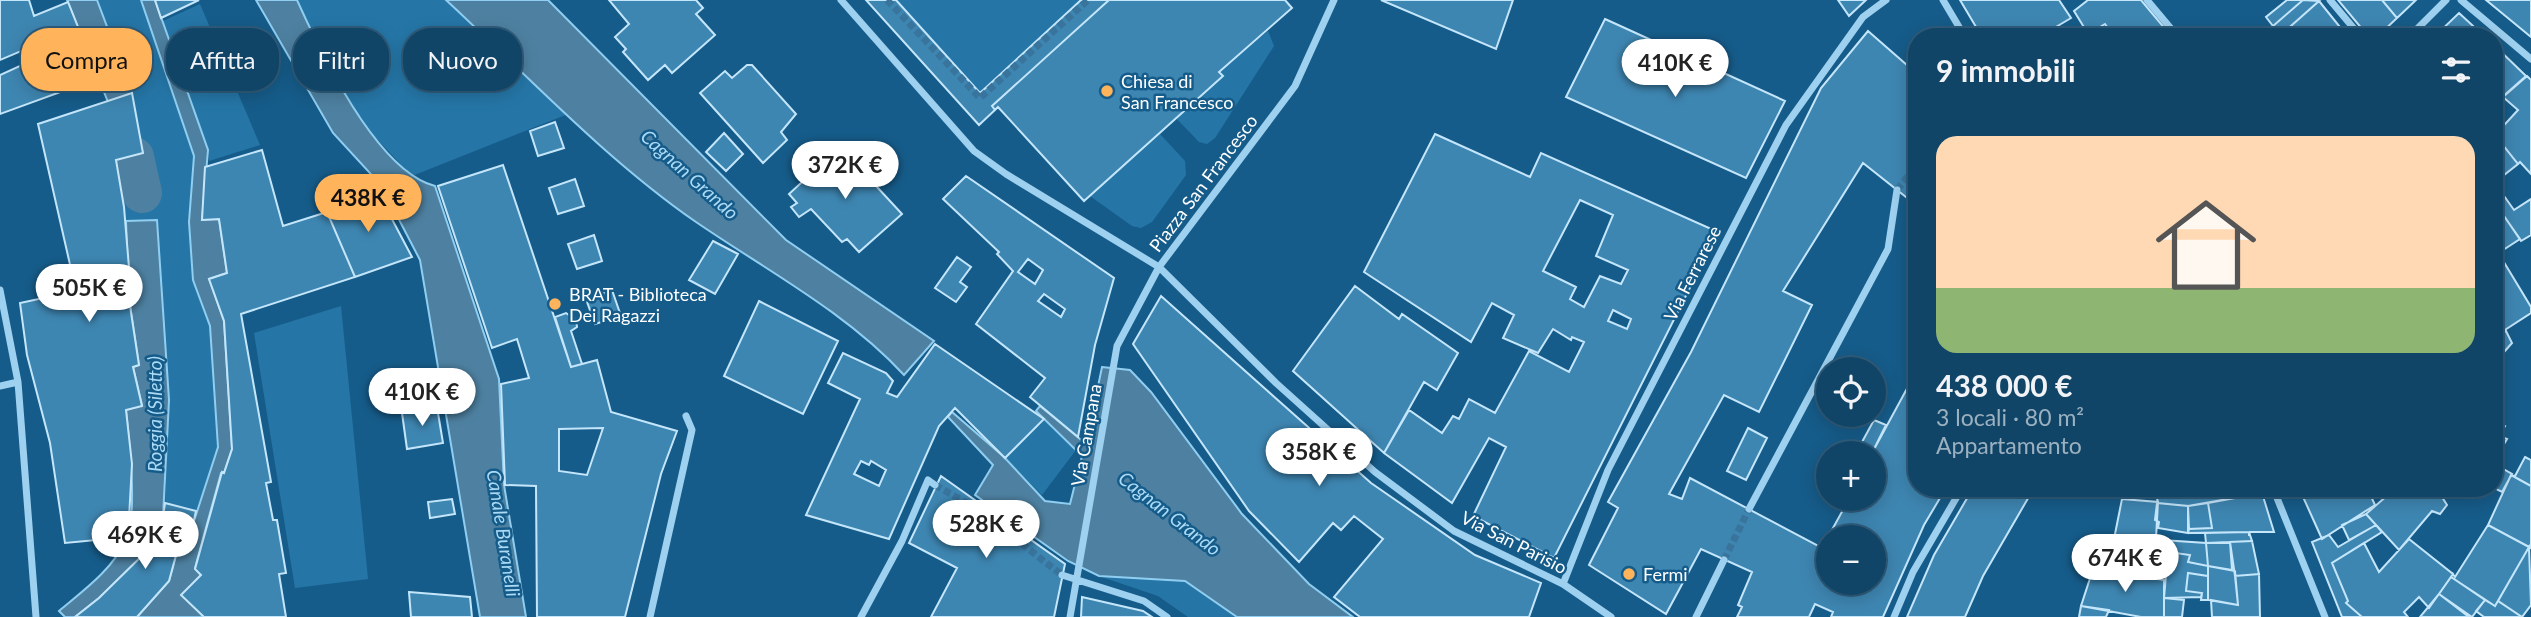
<!DOCTYPE html>
<html lang="it">
<meta charset="utf-8">
<style>
body{margin:0;font-family:Lato,sans-serif;background:#1e4f71;color:#f1f3f6;height:100vh;display:flex;flex-direction:column;font-size:26px;white-space:nowrap}
*{box-sizing:border-box;margin:0}
p{font-size:23px;color:#9cb1c0}
.icon{flex:none;width:38px;height:38px;fill:none;stroke:currentColor;stroke-width:2;stroke-linecap:round;stroke-linejoin:round}
.map{position:relative;flex:1;overflow:hidden}
.sheet{position:absolute;left:1908px;top:28px;width:595px;height:469px;display:flex;flex-direction:column;background:#104568;border-radius:28px;box-shadow:0 4px 18px #0003,0 0 0 2px #305d7c}
.sheet>*{flex:none}
.hud{position:absolute;left:21px;top:28px;width:665px;height:63px;display:flex;gap:14px}
.controls{position:absolute;left:1816px;top:357px;display:grid;gap:14px}
.controls a{display:grid;place-items:center;width:70px;height:70px;border-radius:50%;background:#104568;box-shadow:0 4px 18px #0003,0 0 0 2px #305d7c;font-size:35px}
.price{position:absolute;translate:-50% -60px;padding:0 16px;border-radius:24px;background:#fff;color:#222;font-size:23px;line-height:46px;filter:drop-shadow(0 2px 4px #0008)}
.price::after{content:'';position:absolute;left:50%;top:42px;width:21px;height:16px;margin-left:-10px;background:inherit;clip-path:polygon(0 0,100% 0,50% 100%)}
.price.selected{background:#ffb45c;color:#111}
ul{padding:0;list-style:none}
li{display:grid;align-content:center;gap:14px;height:371px;padding:0 28px}
li+li{border-top:2px solid #305d7c}
li span{display:grid;place-items:center;height:217px;border-radius:21px;color:#555}
li>.icon{margin-inline-start:auto}
span .icon{width:126px;height:126px;fill:#fffc;stroke-width:1}
li b{font-size:30px}
h2{display:flex;justify-content:space-between;align-items:center;height:84px;padding:0 28px;font-size:30px}
.chip{padding:0 24px;border-radius:28px;background:#104568;box-shadow:0 4px 18px #0003,0 0 0 2px #305d7c;font-size:24px;line-height:63px}
.chip.selected{background:#ffb45c;color:#111}
.map>svg:first-child{display:block}
.green{fill:#2576a7}
.water{fill:#4e81a1;stroke:#90cef1;stroke-width:2}
.lines{fill:none;stroke-linecap:round;stroke-linejoin:round}
.canal{stroke:#4e81a1;stroke-width:40}
.building{fill:#3e86b2;stroke:#c4e6fb;stroke-width:2;fill-rule:evenodd}
.street-tunnel{stroke:#39749c;stroke-width:7;stroke-dasharray:7 3.5;stroke-linecap:butt}
.street{stroke:#9ed0ef;stroke-width:7}
.poi-dot{fill:#ffb45c;stroke:#165c8a;stroke-width:2.5}
.labels{text-anchor:middle;dominant-baseline:central;stroke-width:5;stroke-linejoin:round;paint-order:stroke}
.poi-label{font-size:18px;fill:#fff;stroke:#165c8a;text-anchor:start}
.street-label{font-size:18px;fill:#fff;stroke:#165c8a}
.water-label{font-size:19px;font-style:italic;fill:#aadaf6;stroke:#165c8a}
</style>
<div class="map">
<svg width="2531" height="617" viewBox="0 0 2531 617">
<rect width="100%" height="100%" fill="#165c8a"/>
<path class="green" d="M97 0H141L194 156 189 222 193 280 210 326 218 447 196 511 165 503 169 400 156 220 126 221 123 199 152 193 132 93Z
M297 0H446L568 114 412 176 374 136 329 70Z
M896 0H1081L980 93Z
M200 4 260 145 209 161 208 150 163 21Z
M1268 31 1274 46 1215 138 1207 144 1199 142 1176 118 1222 77 1219 72Z
M1160 134 1185 161 1186 175 1152 222 1141 228 1132 226 1090 196Z
M341 306 368 579 295 588 254 333Z
M1044 419 1076 450 1042 495 1005 458Z
M1099 576 1185 581 1237 617H1188L1158 596Z"/>
<path class="water" d="M67 0H97L132 93 108 102Z
M141 0H155L208 150 202 220 219 219 227 273 209 279 224 321 232 449 224 473H221L195 568 201 575 182 595 204 617H137L169 581 185 522 193 524 218 447 210 326 193 280 189 222 194 156Z
M256 0H297C320 51 377 171 435 186L499 379 504 485 526 617H480L420 260 381 185 333 133Z
M446 0H548L786 240 934 341 904 375C846 312 766 270 696 222 605 159 527 75 446 0Z
M157 220 169 400 163 517 148 550 99 598 75 617H65L59 611C84 590 112 570 126 540 138 515 129 438 126 410L142 405 133 367 139 365 129 299 126 221Z
M1102 367 1130 370 1151 392 1242 514 1309 584 1353 617H1237L1185 581 1099 576 1068 561 975 495 993 465 948 417 952 412 1003 456 1045 501 1070 504 1082 456 1036 411 1040 406 1086 444Z"/>
<g class="lines">
<path class="canal" d="M134 157 142 193"/>
</g>
<path class="building" d="M0 0H29L34 16 68 2 78 27 0 60Z
M155 0H199L161 18Z
M609 0H696L703 8 696 14 715 35 672 73 665 65 648 80 623 52 626 49 615 37 629 24Z
M866 0H896L980 93 1081 0H1109L992 106 995 110 979 125Z
M1109 0H1285L1292 8 1219 72 1223 76 1084 201 998 107 995 110 992 106Z
M1381 0H1513L1496 49Z
M1838 0H1866L1849 16Z
M1960 0H2059L2071 18 2039 37H1982Z
M2088 0H2141L2172 37H2114L2105 24 2093 31 2097 37H2090L2074 11Z
M2287 0H2303L2273 26 2266 17Z
M2303 0 2319 1 2281 35 2273 26Z
M2338 0H2382L2397 18 2377 37H2372L2365 28 2363 30Z
M2382 0H2416L2397 18Z
M2486 0H2531V37Z
M2319 1 2348 37H2285L2283 33Z
M2459 13 2485 37H2434Z
M1605 19 1785 101 1746 178 1566 97Z
M2105 24 2114 37H2097L2093 31Z
M1868 31 1916 73V205L1863 163 1783 291 1812 305 1759 412 1724 395 1669 494 1682 499 1690 478 1822 548 1849 499H1874L1872 453 1916 372V488H1946L1924 525 1883 617H1831L1833 612 1815 604 1809 617H1737L1742 607 1738 605 1752 572 1701 549 1666 614 1589 565 1618 508 1608 502 1691 352 1821 88ZM1829 537H1874V583H1829Z
M83 37 99 78 0 114V75Z
M2494 45 2526 76 2499 100 2494 94Z
M747 65H752L796 114 781 132 787 140 763 163 700 93 725 71 732 78Z
M2527 76 2531 80V174L2520 162 2518 164 2495 135 2518 110 2503 97Z
M132 93 143 153 116 160 124 207 130 280 104 286 108 303 129 299 139 365 133 367 142 406 126 410 132 464 128 537 65 543 50 443 27 355 20 303 76 291 38 124Z
M555 122 564 148 538 156 530 131Z
M724 133 743 154 726 171 706 152Z
M1435 134 1530 177 1541 153 1718 232 1554 558 1473 516 1506 447 1489 438 1452 503 1384 453 1409 410 1442 433 1453 416 1459 419 1469 399 1495 413 1529 351 1569 372 1584 342 1572 337 1571 340 1553 329 1538 353 1503 338 1514 315 1492 303 1471 342 1364 272ZM1580 200 1613 215 1596 256 1628 270 1621 284 1600 276 1584 307 1570 299 1576 287 1543 271ZM1613 310 1631 319 1627 329 1608 321Z
M2495 135 2518 164 2494 183V136Z
M840 147 902 214 859 252 847 239 842 242 811 209 799 217 791 207 797 203 789 194Z
M262 150 283 226 327 212 355 277 241 314 271 482 266 483 273 520H277L286 573 279 574 286 617H204L181 595 201 575 195 569 222 472 224 473 232 449 224 321 209 279 227 273 219 219 202 220 205 167Z
M503 165 571 367 597 360 611 412 677 431 661 474 625 617H537L536 486 505 485 501 384 529 378 517 339 492 348 438 186ZM603 428 587 475 559 471V429Z
M966 176 1114 278 1095 345 1078 437 1030 397 1045 378 976 324 1013 271 997 254 999 252 943 199ZM1028 259 1043 270 1035 284 1018 272ZM1044 294 1065 309 1061 317 1038 301Z
M575 179 584 206 558 214 549 188Z
M2497 186 2514 210 2531 199V235L2521 241 2504 216 2494 223V189Z
M376 189 412 257 355 277 327 212Z
M2504 216 2520 239 2500 252 2494 246V223Z
M594 235 602 261 577 269 568 244Z
M713 241 738 254 715 294 689 280Z
M2496 249 2531 307V313L2494 337Z
M957 257 971 267 960 282 967 287 956 302 935 288Z
M1355 286 1399 319 1402 314 1458 353 1437 390 1424 382 1384 453 1293 371Z
M612 290 621 316 595 324 586 299Z
M1161 296 1371 483 1475 555 1541 583 1529 617H1360L1334 597 1383 539 1354 516 1341 530 1333 523 1299 562 1249 511 1133 344Z
M759 301 838 341 803 414 724 376Z
M566 313 576 320 577 327 571 331 582 364 571 367 555 317Z
M2506 331 2512 343 2497 360 2494 355V337Z
M935 344 1044 419 1005 458 955 408 939 426 889 539 806 515 860 399 828 383 843 353 886 373 893 381 887 393 897 397ZM861 461 869 465 871 461 886 470 879 486 854 474Z
M437 407 443 443 407 449 402 413Z
M1874 420 1886 425 1872 453H1856Z
M2498 422 2505 426 2499 436 2507 439 2494 461V427Z
M1748 428 1767 438 1746 480 1727 471Z
M2525 457 2531 460V486L2511 475 2515 476Z
M2498 466 2512 474 2502 492 2494 488V473Z
M2511 475 2531 486V548L2488 525Z
M941 476 1065 564 1054 617H931L957 568 909 543Z
M1973 488H2034L1983 576 1965 617H1907L1934 555Z
M2155 488H2260L2262 493 2188 506 2158 503Z
M2299 488H2367L2375 505 2322 539Z
M2450 488 2442 497 2447 505 2440 514 2432 511 2399 550 2366 514 2396 488Z
M2262 493 2274 532H2250L2249 536V532L2188 533 2189 529 2212 528 2208 503Z
M452 499 455 514 430 518 428 502Z
M2122 499 2158 502 2155 556 2112 549Z
M165 503 196 511 193 524 185 522 169 581 137 617H75L99 598 148 550 163 517Z
M2157 503 2188 506V533L2158 528 2159 522 2155 520Z
M2208 503 2212 528 2189 529 2188 506Z
M2366 514 2376 525 2349 540 2342 525Z
M2376 525 2382 532 2332 563 2348 601 2346 603 2362 617H2342L2312 542 2329 535 2338 547Z
M2488 525 2529 547 2495 606 2451 577 2453 574 2455 577Z
M2249 532 2252 541 2206 543 2205 533Z
M2409 539 2453 574 2451 577 2429 608 2419 597 2404 612 2408 617H2362L2346 603 2348 601 2332 563 2364 543 2379 572Z
M2162 540 2206 543 2208 566 2188 562 2190 555 2168 552 2167 562 2159 561Z
M2252 541 2259 574 2235 576 2230 542Z
M2230 542 2232 570 2208 566 2206 543Z
M2529 547 2531 605 2522 617 2498 601Z
M2168 552 2190 555 2188 562 2208 566V576L2188 573 2186 591 2202 593 2201 597 2164 598Z
M2208 566 2235 571 2238 605 2208 600Z
M2093 569 2164 580V617H2141L2081 606Z
M2188 573 2208 576V600H2201L2202 593 2186 591Z
M2259 574 2260 617H2212L2211 600 2238 605 2235 576Z
M2451 577 2485 600 2472 617 2439 594Z
M409 592 470 597 472 617H411Z
M2439 594 2469 617H2420Z
M1082 597 1143 611 1152 617H1081Z
M2164 598 2184 600 2182 617H2164Z
M2485 600 2495 606 2498 601 2522 617H2484L2476 611Z
M2081 606 2109 610 2106 617H2079Z"/>
<g class="lines">
<path class="street-tunnel" d="M887 0 980 98 1088 0
M1897 190 1916 166
M935 485 974 507 1062 575
M1724 560 1749 509"/>
<path class="street" d="M841 0 974 151 1006 174 1159 267 1276 383 1375 472 1454 531 1563 584 1611 617
M1943 0 1965 37
M2147 0 2178 37
M2330 0 2361 37
M2461 0 2531 59
M2409 37 2446 0
M0 290 18 382 36 617
M0 386 18 382
M2273 488 2325 617
M1749 509 1888 249 1897 190
M1062 575 1144 601 1167 617
M1563 584 1608 470 1786 125 1863 17 1886 0
M650 617 692 430 686 416
M861 617 902 541 928 480 935 485
M1070 617 1117 346 1159 267 1295 86 1334 0
M1696 617 1724 560
M1894 617 1913 572 1962 488"/>
</g>
<g class="poi-dot">
<circle cx="1107" cy="91" r="7"/>
<circle cx="555" cy="304" r="7"/>
<circle cx="1629" cy="574" r="7"/>
</g>
<g class="labels">
<g class="poi-label">
<text x="1121" y="81">Chiesa di<tspan x="1121" dy="21">San Francesco</tspan></text>
<text x="569" y="294">BRAT - Biblioteca<tspan x="569" dy="21">Dei Ragazzi</tspan></text>
<text x="1643" y="574">Fermi</text>
</g>
<g class="street-label">
<text transform="translate(1203 183) rotate(-53)">Piazza San Francesco</text>
<text transform="translate(1692 273) rotate(-63)">Via Ferrarese</text>
<text transform="translate(1086 435) rotate(-80)">Via Campana</text>
<text transform="translate(1514 542) rotate(27)">Via San Parisio</text>
</g>
<g class="water-label">
<text transform="translate(690 174) rotate(42)">Cagnan Grando</text>
<text transform="translate(154 414) rotate(-90)">Roggia (Siletto)</text>
<text transform="translate(1170 513) rotate(38)">Cagnan Grando</text>
<text transform="translate(504 533) rotate(81)">Canale Buranelli</text>
</g>
</g>
</svg>
<div class="controls">
<a><svg class="icon" aria-label="locate" viewBox="0 0 24 24"><circle cx="12" cy="12" r="6"/><path d="M12 2v4M12 18v4M2 12h4M18 12h4"/></svg></a>
<a>+</a>
<a>−</a>
</div>
<b class="price" style="left:1675px;top:99px">410K €</b>
<b class="price" style="left:845px;top:201px">372K €</b>
<b class="price selected" style="left:368px;top:234px">438K €</b>
<b class="price" style="left:89px;top:324px">505K €</b>
<b class="price" style="left:422px;top:428px">410K €</b>
<b class="price" style="left:1319px;top:488px">358K €</b>
<b class="price" style="left:986px;top:560px">528K €</b>
<b class="price" style="left:145px;top:571px">469K €</b>
<b class="price" style="left:2125px;top:594px">674K €</b>
<div class="hud">
<a class="chip selected">Compra</a>
<a class="chip">Affitta</a>
<a class="chip">Filtri</a>
<a class="chip">Nuovo</a>
</div>
<section class="sheet">
<h2>9 immobili<svg class="icon" aria-label="filters" viewBox="0 0 24 24"><path d="M4 7h16M4 17h16"/><circle cx="9" cy="7" r="2"/><circle cx="15" cy="17" r="2"/></svg></h2>
<ul>
<li><span style="background:linear-gradient(#ffd9b3 70%,#8fb573 0)"><svg class="icon" aria-label="home" viewBox="0 0 24 24"><path d="M3 11l9-7 9 7M6 9v11h12V9"/></svg></span><div><b>438 000 €</b><p>3 locali · 80 m²</p><p>Appartamento</p></div></li>
</ul>
</section>
</div>
